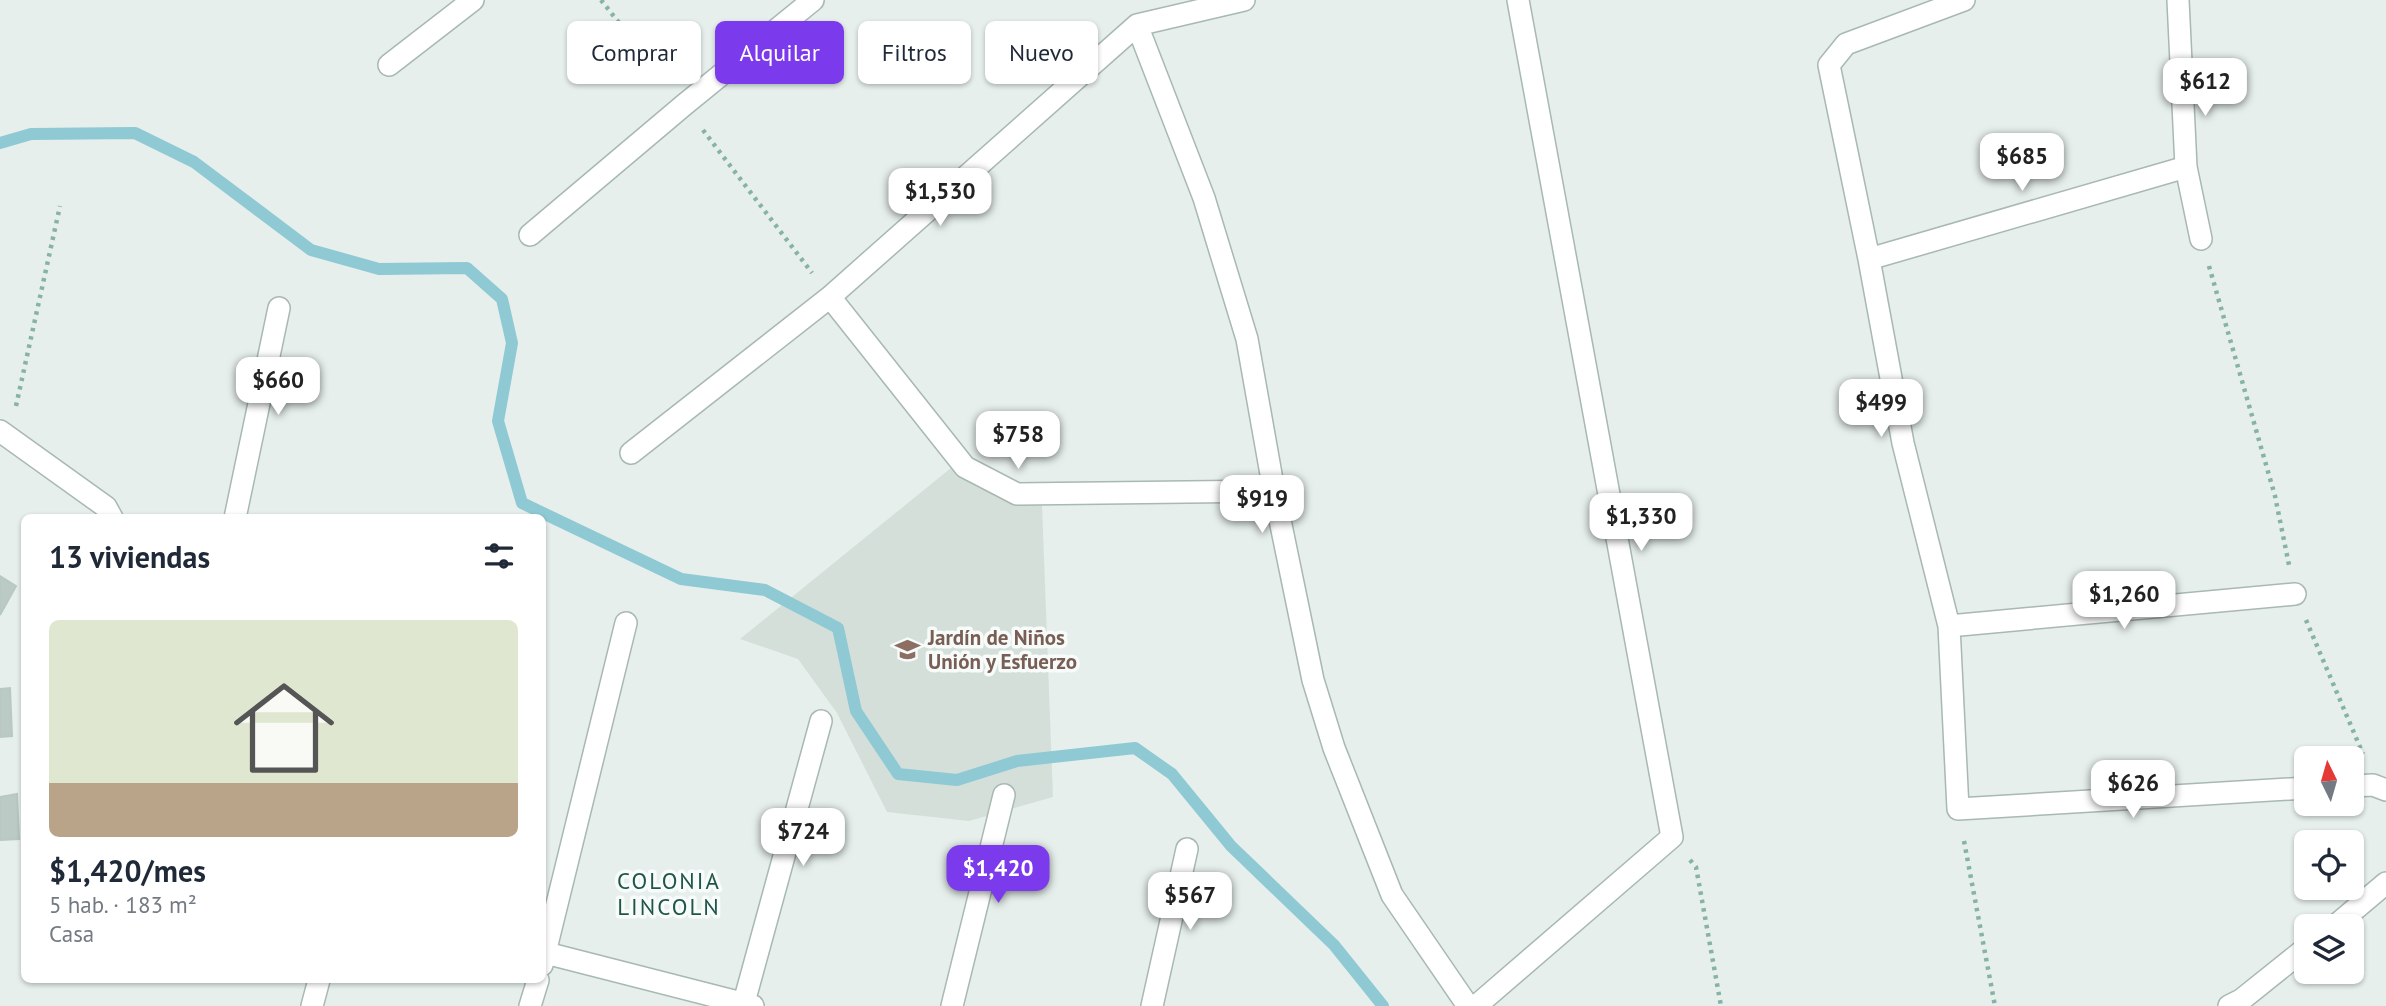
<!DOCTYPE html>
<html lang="es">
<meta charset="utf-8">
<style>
body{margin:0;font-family:"PT Sans",sans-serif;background:#f6f6f7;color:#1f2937;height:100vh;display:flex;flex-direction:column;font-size:26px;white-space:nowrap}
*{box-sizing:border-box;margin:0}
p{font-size:23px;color:#747a83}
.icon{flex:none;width:38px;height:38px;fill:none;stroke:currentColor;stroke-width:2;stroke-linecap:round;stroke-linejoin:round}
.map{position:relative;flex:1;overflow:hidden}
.sheet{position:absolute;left:21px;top:514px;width:525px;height:469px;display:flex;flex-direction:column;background:#fff;border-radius:10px;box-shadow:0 2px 5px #0004}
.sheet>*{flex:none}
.top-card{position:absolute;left:567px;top:21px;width:665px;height:63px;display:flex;gap:14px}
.needle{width:46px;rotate:355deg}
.tools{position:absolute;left:2294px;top:746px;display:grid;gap:14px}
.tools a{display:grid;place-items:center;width:70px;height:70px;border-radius:10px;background:#fff;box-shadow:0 2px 5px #0004;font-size:35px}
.price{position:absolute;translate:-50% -60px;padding:0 16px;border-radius:14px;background:#fff;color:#222;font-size:23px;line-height:46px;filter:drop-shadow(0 2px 4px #0008)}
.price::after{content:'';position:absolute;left:50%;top:42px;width:21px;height:16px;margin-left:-10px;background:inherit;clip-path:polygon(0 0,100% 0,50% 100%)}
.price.current{background:#7c3aed;color:#fff}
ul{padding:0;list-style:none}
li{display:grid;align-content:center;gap:14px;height:371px;padding:0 28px}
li+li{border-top:2px solid #e0e1e3}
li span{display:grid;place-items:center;height:217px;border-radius:10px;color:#555}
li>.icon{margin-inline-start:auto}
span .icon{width:126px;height:126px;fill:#fffc;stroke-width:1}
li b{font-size:30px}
h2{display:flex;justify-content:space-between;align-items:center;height:84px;padding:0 28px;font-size:30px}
.tag{padding:0 24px;border-radius:10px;background:#fff;box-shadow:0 2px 5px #0004;font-size:24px;line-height:63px}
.tag.current{background:#7c3aed;color:#fff}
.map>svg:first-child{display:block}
.built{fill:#d4dfda}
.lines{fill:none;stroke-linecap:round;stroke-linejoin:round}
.stream{stroke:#8ec9d4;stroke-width:12}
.building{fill:#bbcac4;stroke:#b8c9c2;stroke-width:2}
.minor-casing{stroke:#a8b8b2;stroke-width:24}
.path{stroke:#86b3a5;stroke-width:4.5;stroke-dasharray:3.5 5;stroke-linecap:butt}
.minor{stroke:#fff;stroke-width:21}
.labels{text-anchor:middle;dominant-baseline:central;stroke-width:7;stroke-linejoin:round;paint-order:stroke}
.education-label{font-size:21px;font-weight:bold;fill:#785e54;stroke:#f7fbf9;text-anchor:start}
.neighbourhood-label{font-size:23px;letter-spacing:2px;fill:#1f5548;stroke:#f7fbf9}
</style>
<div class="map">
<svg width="2386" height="1006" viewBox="0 0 2386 1006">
<rect width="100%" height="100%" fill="#e6efeb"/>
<path class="built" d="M951 468 977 487 1012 500 1042 505 1053 797 969 821 887 812 837 713 798 659 740 639Z"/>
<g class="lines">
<path class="stream" d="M0 143 31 134 135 133 194 162 311 250 379 269 467 268 502 299 512 343 498 421 522 503 681 579 765 590 838 628 856 711 898 774 957 780 1017 761 1135 748 1172 774 1231 846 1334 945 1383 1006"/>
</g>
<path class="building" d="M0 576 16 586 0 615Z
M10 688 12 736 0 737V689Z
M17 794 19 839 0 840V797Z"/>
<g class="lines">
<defs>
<path id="minor" d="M1964 0 1846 44 1829 65 1869 259 1903 443 1949 626 1958 809 2306 788
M2178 0 2186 167 2201 239
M1137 25 1204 198 1247 339 1274 491 1313 680 1334 748 1392 895 1468 1006
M389 65 473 0
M530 235 684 105 813 0
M1869 259 2186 167
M830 297 965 467 1017 494 1274 491
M0 431 106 507 112 518
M631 453 830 297 1137 25 1244 0
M235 518 279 308
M1949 626 2295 594
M2352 786 2373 785 2386 790
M2335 926 2386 883
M542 952 753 1006
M542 965 626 623
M312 1006 319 980
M530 1006 538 980
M743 1006 821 721
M952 1006 1004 795
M1152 1006 1187 849
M1476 1006 1672 837 1518 0
M2229 1006 2241 1000 2306 948"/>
</defs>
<use href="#minor" class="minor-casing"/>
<path class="path" d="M601 0 665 81
M703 130 812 273
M2209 266 2275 496 2289 565
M16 406 60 206
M2306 620 2363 754
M1964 841 1995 1006
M1690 860 1696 867 1721 1006"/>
<use href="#minor" class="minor"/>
</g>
<defs>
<symbol id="school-bare" viewBox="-9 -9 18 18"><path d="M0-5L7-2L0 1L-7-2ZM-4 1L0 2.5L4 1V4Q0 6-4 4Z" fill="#8d6e63" stroke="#f7fbf9" stroke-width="2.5" paint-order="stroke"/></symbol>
</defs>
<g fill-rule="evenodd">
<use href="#school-bare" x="890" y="632" width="35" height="35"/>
</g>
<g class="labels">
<g class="education-label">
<text x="928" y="637">Jardín de Niños<tspan x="928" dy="24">Unión y Esfuerzo</tspan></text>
</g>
<g class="neighbourhood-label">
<text x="669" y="880">COLONIA<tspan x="669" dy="26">LINCOLN</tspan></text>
</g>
</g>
</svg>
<div class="tools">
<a><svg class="needle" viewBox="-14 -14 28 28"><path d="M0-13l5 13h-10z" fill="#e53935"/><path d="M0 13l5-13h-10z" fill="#747a83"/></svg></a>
<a><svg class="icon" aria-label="locate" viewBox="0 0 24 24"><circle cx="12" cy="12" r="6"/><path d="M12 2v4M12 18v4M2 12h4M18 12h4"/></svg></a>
<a><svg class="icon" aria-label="layers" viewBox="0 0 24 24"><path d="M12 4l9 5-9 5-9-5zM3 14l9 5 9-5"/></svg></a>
</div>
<b class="price" style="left:2205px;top:118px">$612</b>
<b class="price" style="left:2022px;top:193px">$685</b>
<b class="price" style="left:940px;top:228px">$1,530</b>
<b class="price" style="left:278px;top:417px">$660</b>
<b class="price" style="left:1881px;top:439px">$499</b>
<b class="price" style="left:1018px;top:471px">$758</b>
<b class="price" style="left:1262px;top:535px">$919</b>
<b class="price" style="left:1641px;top:553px">$1,330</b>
<b class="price" style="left:2124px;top:631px">$1,260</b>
<b class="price" style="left:2133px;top:820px">$626</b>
<b class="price" style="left:803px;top:868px">$724</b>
<b class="price current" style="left:998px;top:905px">$1,420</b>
<b class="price" style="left:1190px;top:932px">$567</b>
<div class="top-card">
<a class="tag">Comprar</a>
<a class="tag current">Alquilar</a>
<a class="tag">Filtros</a>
<a class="tag">Nuevo</a>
</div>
<section class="sheet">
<h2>13 viviendas<svg class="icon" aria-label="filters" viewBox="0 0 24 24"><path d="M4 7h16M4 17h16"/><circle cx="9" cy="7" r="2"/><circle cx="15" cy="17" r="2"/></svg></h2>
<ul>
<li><span style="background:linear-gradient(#dfe7d0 75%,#b9a48a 0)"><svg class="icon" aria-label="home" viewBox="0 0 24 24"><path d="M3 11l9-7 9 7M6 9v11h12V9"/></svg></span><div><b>$1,420/mes</b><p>5 hab. · 183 m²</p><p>Casa</p></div></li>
</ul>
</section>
</div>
